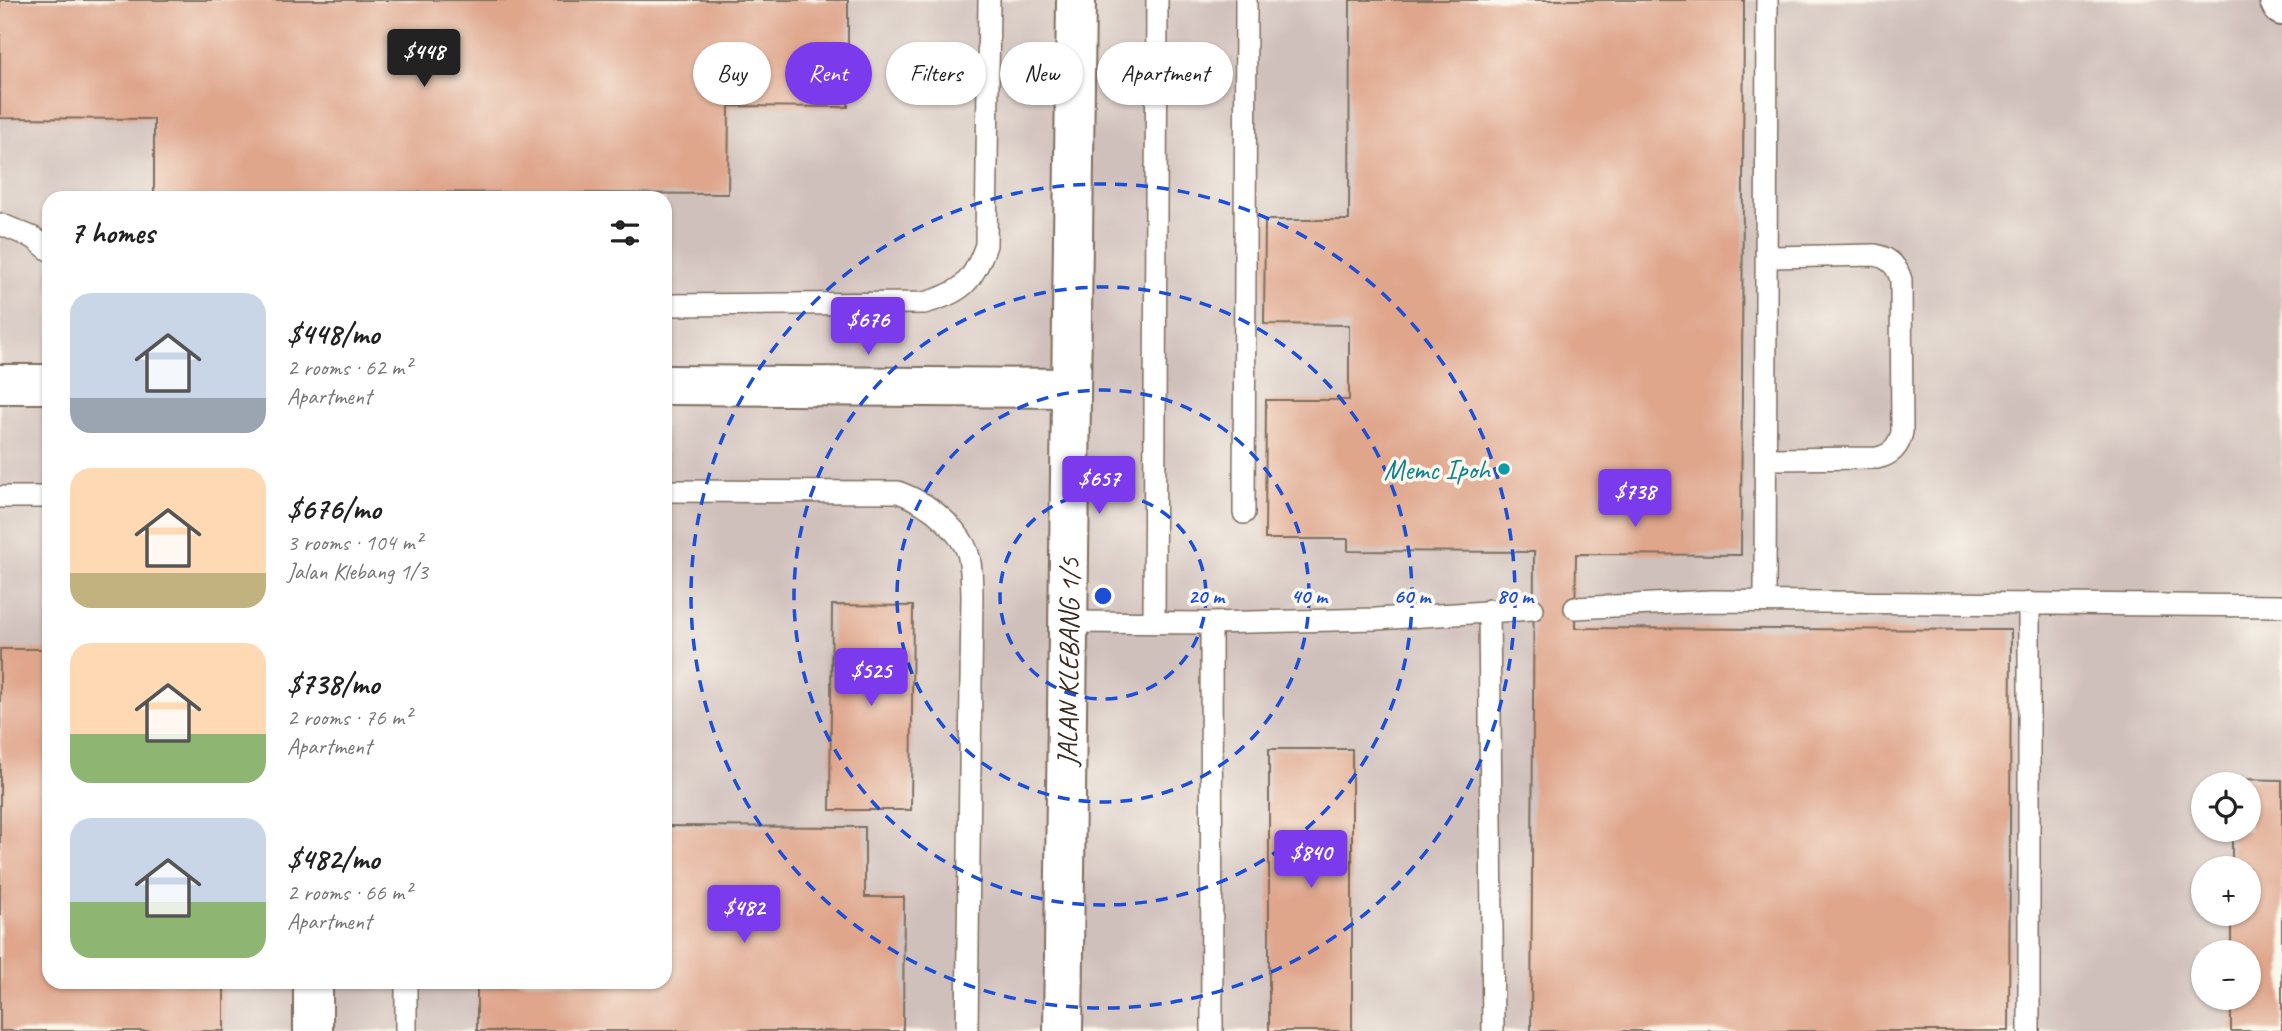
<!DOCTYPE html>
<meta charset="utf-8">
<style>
body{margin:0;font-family:Caveat,sans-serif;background:#f2f2f2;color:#222;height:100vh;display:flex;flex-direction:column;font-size:26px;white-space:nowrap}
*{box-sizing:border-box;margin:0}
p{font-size:23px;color:#767676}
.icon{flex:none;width:38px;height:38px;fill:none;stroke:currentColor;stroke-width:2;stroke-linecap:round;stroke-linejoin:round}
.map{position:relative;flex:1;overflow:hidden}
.drawer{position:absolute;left:42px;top:191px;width:630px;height:798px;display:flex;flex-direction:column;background:#fff;border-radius:21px;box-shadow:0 2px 5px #0004}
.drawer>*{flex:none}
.guide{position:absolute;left:693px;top:42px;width:665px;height:63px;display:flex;gap:14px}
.fabs{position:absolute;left:2191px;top:772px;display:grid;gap:14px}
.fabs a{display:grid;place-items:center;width:70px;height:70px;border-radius:50%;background:#fff;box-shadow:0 2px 5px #0004;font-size:35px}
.price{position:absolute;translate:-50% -60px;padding:0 16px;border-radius:7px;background:#7c3aed;color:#fff;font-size:23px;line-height:46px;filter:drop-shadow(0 2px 4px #0008)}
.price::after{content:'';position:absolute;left:50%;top:42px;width:21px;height:16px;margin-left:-10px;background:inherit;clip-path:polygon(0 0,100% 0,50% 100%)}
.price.active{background:#222;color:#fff}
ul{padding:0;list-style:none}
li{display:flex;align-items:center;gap:21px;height:175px;padding:0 28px}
li span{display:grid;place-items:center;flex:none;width:196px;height:140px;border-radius:21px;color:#555}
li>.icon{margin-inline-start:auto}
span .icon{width:84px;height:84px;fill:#fffc;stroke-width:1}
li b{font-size:30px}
h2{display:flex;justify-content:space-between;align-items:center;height:84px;padding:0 28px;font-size:30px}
.tag{padding:0 24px;border-radius:32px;background:#fff;box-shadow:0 2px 5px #0004;font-size:24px;line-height:63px}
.tag.active{background:#7c3aed;color:#fff}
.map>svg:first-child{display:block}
.industrial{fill:#d0c0bb;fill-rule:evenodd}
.building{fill:#dfa68c}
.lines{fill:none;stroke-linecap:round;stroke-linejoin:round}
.lane-casing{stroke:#7d6e5f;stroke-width:24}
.street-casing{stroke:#7d6e5f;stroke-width:42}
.lane{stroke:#fff;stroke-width:21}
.street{stroke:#fff;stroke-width:38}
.ring{fill:none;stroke:#1d4ed8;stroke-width:3.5;stroke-dasharray:12 9}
.culture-dot{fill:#0f9aa8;stroke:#fbf7ec;stroke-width:2.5}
.labels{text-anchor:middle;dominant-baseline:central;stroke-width:7;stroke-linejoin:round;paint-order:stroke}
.culture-label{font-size:28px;fill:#0d838f;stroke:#fbf7ec;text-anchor:end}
.street-label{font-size:28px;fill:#3b2a1e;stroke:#fbf7ec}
.centre{fill:#1d4ed8;stroke:#fbf7ec;stroke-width:3.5}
.ring-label{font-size:21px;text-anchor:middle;font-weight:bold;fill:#1d4ed8;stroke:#fbf7ec;stroke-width:7;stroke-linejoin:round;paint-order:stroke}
</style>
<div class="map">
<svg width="2282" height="1031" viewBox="0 0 2282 1031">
<rect width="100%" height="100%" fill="#fbf7ec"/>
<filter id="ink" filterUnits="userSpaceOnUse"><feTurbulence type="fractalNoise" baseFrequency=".0143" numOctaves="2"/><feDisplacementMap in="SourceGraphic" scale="14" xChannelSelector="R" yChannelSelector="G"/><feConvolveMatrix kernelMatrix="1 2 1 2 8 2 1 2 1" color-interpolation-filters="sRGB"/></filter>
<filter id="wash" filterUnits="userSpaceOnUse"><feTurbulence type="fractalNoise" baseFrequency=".00686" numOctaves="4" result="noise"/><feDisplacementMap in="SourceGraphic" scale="28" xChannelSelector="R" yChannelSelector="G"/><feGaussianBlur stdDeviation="1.57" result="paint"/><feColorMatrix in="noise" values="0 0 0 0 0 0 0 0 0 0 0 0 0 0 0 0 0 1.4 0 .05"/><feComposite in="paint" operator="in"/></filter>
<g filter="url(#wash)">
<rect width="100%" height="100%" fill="#f7ebd8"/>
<path class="industrial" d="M0 0H2282V1031H0ZM49 198H665V982H49ZM2203 784H2249V830H2203ZM2203 868H2249V914H2203ZM2203 952H2249V998H2203Z"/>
<g id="blocks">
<path class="building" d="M0 0H848V107L729 106 728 194 398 192V198H154V119L0 118Z
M1350 0H1744L1741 555 1576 554 1575 628 2011 630 2009 1031H1531L1534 552 1348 551V539H1265L1266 400H1349V325L1264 324 1265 220H1349Z
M832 605 913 606 911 810H830Z
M0 649H49V982H224V1031H0Z
M1269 749H1352V1031H1269Z
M2232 779 2282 780V1031H2231V998H2249V952H2231V914H2249V868H2232V830H2249V784H2232Z
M665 826 865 827V897H904L903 1031H477V982H665Z"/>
</g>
</g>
<g filter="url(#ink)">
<use href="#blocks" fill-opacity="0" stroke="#7d6e5f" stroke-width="2"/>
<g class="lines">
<defs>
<path id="lane" d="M0 224 34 238 49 250
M665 305 924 303C962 293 973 282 986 245L989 0
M1767 459 1877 458C1892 455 1899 447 1902 432L1901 280C1897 266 1890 258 1875 255L1768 257
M665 491 898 492C917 499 931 507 945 521 972 547 971 559 972 595L967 1031
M0 497H49
M1244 513 1246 0
M1765 601 1767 0
M2029 603V1031
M1575 608 1711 601 2282 606
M1489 610 1493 1031
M1068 622 1211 623 1376 619 1533 609
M1154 622 1157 0
M1211 623 1212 1031
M406 982V1031"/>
<g id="street">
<path d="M2279 0 2282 6"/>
<path d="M0 384H49"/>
<path d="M665 385 1071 388"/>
<path d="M313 982V1031"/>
<path id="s1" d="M1063 1031 1076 0"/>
</g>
</defs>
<use href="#lane" class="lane-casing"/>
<use href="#street" class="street-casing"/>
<use href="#lane" class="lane"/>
<use href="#street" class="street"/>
</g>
</g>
<g class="ring">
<circle cx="1103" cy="596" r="103"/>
<circle cx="1103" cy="596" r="206"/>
<circle cx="1103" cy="596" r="309"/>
<circle cx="1103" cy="596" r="412"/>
</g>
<circle class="culture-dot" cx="1504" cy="469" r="7"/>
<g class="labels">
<g class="culture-label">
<text x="1490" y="469">Memc Ipoh</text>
</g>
<g class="street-label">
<text stroke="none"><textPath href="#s1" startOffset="369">JALAN KLEBANG 1/5</textPath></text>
</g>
</g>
<circle cx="1103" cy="596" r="10" class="centre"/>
<g class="ring-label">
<text x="1206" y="603">20 m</text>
<text x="1309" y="603">40 m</text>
<text x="1412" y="603">60 m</text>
<text x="1515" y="603">80 m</text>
</g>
</svg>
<div class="fabs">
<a><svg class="icon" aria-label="locate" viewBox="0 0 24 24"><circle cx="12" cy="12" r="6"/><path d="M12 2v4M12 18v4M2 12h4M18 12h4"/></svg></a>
<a>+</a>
<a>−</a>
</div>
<b class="price active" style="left:424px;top:89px">$448</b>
<b class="price" style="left:868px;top:357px">$676</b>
<b class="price" style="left:1099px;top:516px">$657</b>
<b class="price" style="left:1635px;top:529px">$738</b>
<b class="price" style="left:871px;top:708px">$525</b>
<b class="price" style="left:1311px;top:890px">$840</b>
<b class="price" style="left:744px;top:945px">$482</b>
<div class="guide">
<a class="tag">Buy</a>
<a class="tag active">Rent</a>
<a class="tag">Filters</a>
<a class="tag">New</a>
<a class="tag">Apartment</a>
</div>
<section class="drawer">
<h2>7 homes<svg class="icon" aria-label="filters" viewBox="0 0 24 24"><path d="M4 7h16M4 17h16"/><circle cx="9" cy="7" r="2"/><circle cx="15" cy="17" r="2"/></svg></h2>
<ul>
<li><span style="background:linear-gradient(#c9d6e8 75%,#9aa5b1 0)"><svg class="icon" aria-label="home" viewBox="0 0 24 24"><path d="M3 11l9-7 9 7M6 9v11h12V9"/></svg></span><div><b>$448/mo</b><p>2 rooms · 62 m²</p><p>Apartment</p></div></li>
<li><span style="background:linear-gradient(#ffd9b3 75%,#c2b280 0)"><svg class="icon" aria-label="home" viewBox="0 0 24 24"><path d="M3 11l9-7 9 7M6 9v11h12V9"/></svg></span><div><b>$676/mo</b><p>3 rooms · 104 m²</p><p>Jalan Klebang 1/3</p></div></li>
<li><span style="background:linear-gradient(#ffd9b3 65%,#8fb573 0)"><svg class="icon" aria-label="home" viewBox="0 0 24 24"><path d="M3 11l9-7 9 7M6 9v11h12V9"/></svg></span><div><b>$738/mo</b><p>2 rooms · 76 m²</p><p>Apartment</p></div></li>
<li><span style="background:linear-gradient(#c9d6e8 60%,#8fb573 0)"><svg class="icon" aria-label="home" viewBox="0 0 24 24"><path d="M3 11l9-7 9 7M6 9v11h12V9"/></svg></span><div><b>$482/mo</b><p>2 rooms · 66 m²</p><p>Apartment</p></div></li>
</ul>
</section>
</div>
